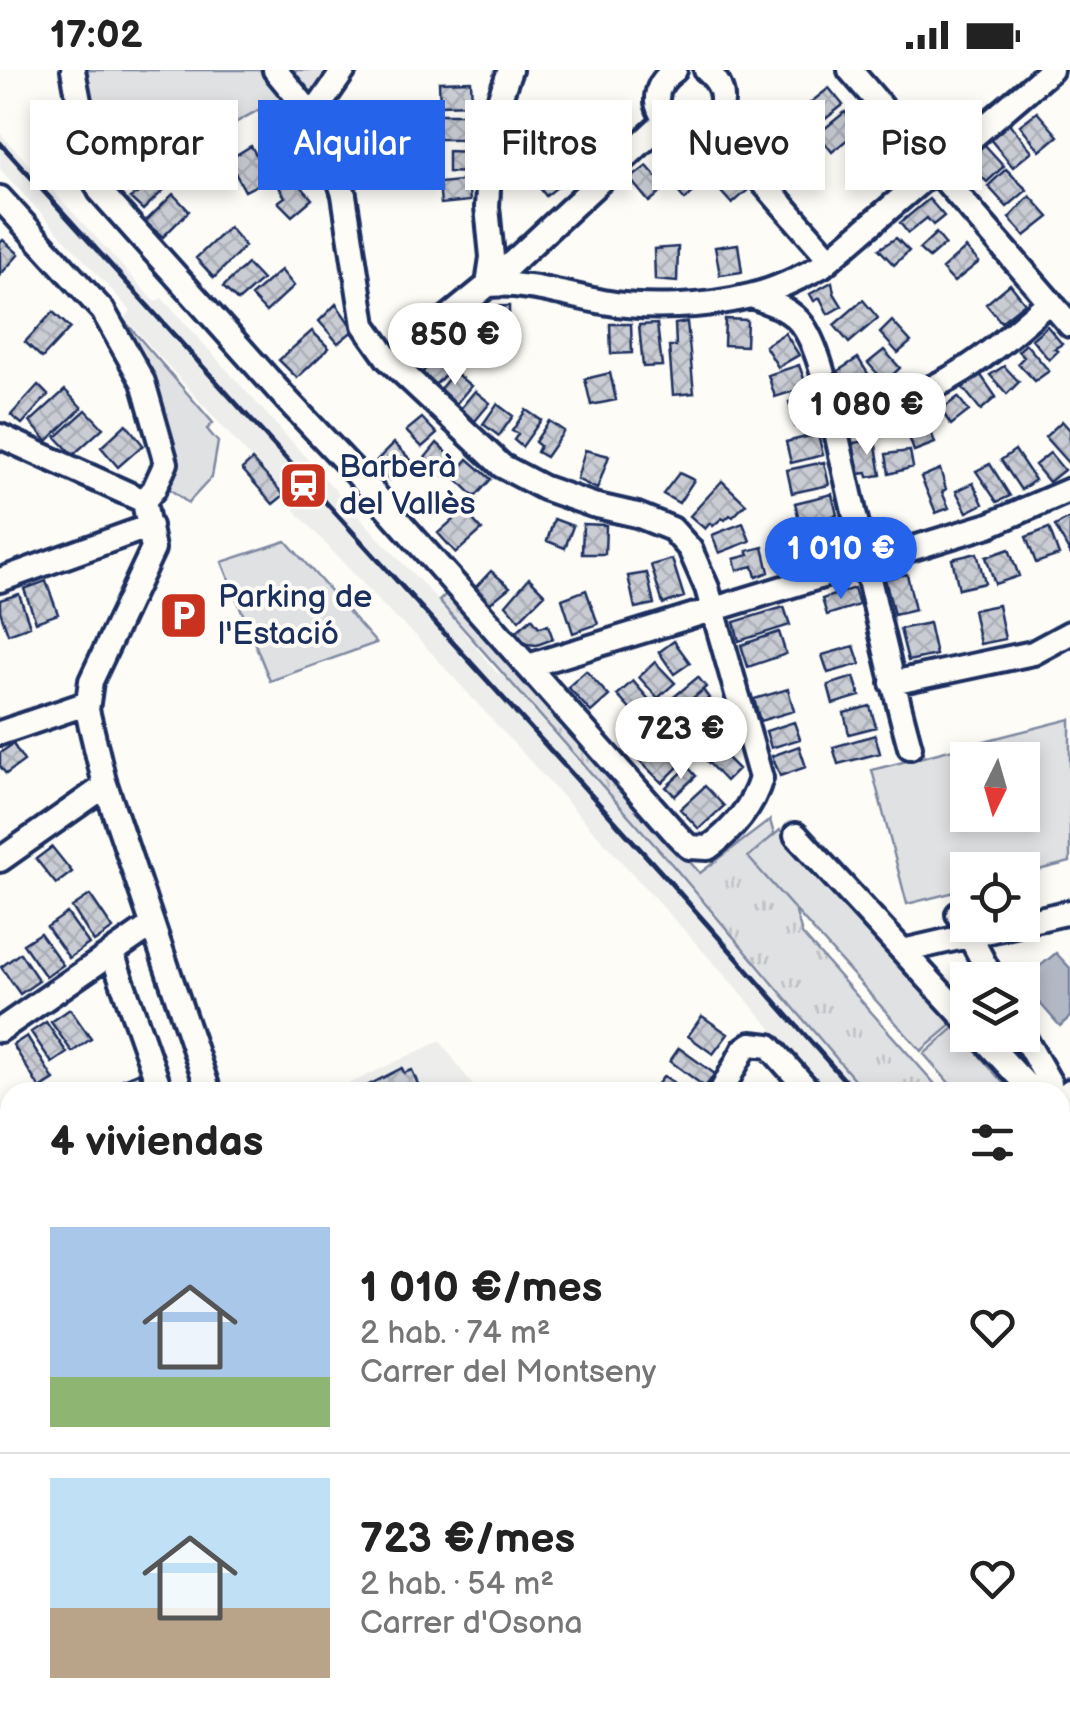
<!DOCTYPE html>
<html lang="es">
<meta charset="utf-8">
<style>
body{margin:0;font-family:"Balsamiq Sans",sans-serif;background:#f6f6f6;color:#222;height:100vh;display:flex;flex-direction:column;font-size:38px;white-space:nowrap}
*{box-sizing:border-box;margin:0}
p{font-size:32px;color:#767676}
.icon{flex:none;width:55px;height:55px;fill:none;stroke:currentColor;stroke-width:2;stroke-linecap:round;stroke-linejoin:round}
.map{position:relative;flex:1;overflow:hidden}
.side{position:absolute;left:0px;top:1012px;width:1070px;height:642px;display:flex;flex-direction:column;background:#fff;border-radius:30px 30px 0 0;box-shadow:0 5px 15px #0003}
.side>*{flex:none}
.hud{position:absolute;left:30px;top:30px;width:1010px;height:90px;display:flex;gap:20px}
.needle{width:65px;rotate:185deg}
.tools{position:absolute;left:950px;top:672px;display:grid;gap:20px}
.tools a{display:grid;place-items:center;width:90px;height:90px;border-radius:0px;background:#fff;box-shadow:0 5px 15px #0003;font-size:50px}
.price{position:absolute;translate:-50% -85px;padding:0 22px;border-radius:35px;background:#fff;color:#222;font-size:32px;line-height:65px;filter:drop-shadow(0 2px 5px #0008)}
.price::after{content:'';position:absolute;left:50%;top:60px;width:30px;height:22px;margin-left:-15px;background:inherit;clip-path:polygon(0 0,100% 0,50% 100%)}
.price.current{background:#2563eb;color:#fff}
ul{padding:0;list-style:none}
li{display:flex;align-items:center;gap:30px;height:250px;padding:0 50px}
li+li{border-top:2px solid #e0e0e0}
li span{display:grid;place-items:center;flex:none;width:280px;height:200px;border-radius:0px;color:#555}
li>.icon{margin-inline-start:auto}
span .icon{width:120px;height:120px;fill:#fffc;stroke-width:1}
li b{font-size:42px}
h2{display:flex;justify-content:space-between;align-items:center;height:120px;padding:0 50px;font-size:42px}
.tag{padding:0 35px;border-radius:0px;background:#fff;box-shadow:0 5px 15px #0003;font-size:35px;line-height:90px}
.tag.current{background:#2563eb;color:#fff}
.status{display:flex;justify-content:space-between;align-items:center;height:70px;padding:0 50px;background:#fff;direction:ltr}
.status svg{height:28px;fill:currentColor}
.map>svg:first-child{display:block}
.built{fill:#edeeec}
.grass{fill:url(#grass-tufts);stroke:#7e88a0;stroke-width:2.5}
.green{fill:#e0e1e3;stroke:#7e88a0;stroke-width:2.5;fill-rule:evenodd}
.water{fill:#b3b8c5;stroke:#76819c;stroke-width:2.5}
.building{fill:url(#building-cross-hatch);stroke:#1b2f5e;stroke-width:2.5}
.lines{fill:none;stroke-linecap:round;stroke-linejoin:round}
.minor-casing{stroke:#1b2f5e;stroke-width:30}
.minor{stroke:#fdfcf7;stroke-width:22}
.rail{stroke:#1b2f5e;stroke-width:5}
.labels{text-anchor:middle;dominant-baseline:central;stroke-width:8;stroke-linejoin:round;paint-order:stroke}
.poi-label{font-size:32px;fill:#1b2f5e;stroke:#fdfcf7;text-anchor:start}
</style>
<div class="status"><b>17:02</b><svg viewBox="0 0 49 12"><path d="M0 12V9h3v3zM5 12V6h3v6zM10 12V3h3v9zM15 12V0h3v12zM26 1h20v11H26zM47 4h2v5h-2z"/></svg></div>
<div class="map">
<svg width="1070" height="1654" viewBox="0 0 1070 1654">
<defs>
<pattern id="grass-tufts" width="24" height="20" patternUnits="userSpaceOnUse" patternTransform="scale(2.5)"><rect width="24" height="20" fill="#e0e1e3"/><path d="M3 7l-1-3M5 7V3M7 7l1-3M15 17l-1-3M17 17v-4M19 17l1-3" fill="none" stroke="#c0c1c5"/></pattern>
<pattern id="building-cross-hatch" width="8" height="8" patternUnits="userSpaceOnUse" patternTransform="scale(2.5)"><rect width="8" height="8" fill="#c9ccd3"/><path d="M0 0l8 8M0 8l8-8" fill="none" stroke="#acb0b8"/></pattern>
</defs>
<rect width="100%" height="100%" fill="#fdfcf7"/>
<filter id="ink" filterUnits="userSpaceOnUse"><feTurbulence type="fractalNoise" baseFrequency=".01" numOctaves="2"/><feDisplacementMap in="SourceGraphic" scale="20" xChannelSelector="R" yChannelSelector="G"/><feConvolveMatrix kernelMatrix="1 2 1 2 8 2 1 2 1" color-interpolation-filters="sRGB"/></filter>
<g filter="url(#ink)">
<path class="built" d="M0 63 155 232 162 228 375 464 439 531 497 603 505 606 675 798 865 1022H827L713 892 414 564 392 545 299 445 284 425 125 248 131 241 0 99Z
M440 971 478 1022H331Z"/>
<path class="grass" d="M446 524 700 803 770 750 802 864 942 1022H865L675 798 439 531Z
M1060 1157 1070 1169V1277L1060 1264Z
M1070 1451V1654H1042V1645H1060V1456Z"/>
<path class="green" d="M67 0H330L317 19 271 33 124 114 90 120Z
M103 226 213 353 207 359 218 372 212 407 188 433 167 417 176 402 164 339Z
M286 471 376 573 270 611 222 492Z
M1070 649V792L1023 804 1022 800H968L967 819 907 834 872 700ZM968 690H1022V745H968Z
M780 760 895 891 953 954 921 981 748 787Z
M955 957 1009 1020 1007 1022H957L924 984Z"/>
<path class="water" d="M1056 883 1070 898V947L1060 956 1023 914V910Z"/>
<path class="building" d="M471 11 472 34 440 35 439 12Z
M829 18 843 35 814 58 800 41Z
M946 38 961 56 938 74 923 56Z
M845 42 860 59 832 82 818 64Z
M1037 42 1058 66 1040 81 1020 55Z
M438 44H470L471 69H438Z
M1008 52 1032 81 1013 97 990 69Z
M774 56 790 75 771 92 754 73Z
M536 67 538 95 506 98 504 69Z
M984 74 1004 96 987 112 965 91Z
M251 76 263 97 284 85 292 97 245 121 228 90Z
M799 78 816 97 791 118 774 99Z
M448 81 470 82V103L448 102Z
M558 88 572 105 546 126 532 108Z
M678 88 702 114 685 130 661 102Z
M647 96 666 118 649 132 630 109Z
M729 98 748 120 732 134 712 112Z
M1006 99 1027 120 1007 137 988 116Z
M289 102 312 129 292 146 278 132 285 127 277 114Z
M168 105 173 111 143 140 130 128Z
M468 110 470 131 441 134 439 113Z
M173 124 189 141 163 167 145 152Z
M1030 126 1049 147 1025 166 1009 148Z
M929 129 944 146 933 155 927 148 908 163 900 153Z
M229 157 245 176 214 208 196 188Z
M936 163 945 174 929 188 919 179Z
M896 168 909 181 894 195 879 179Z
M3 170 19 184 0 205V173Z
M738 174 742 202 720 205 715 177Z
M678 177 677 212 655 210 654 179Z
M966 178 979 192 954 212 942 199Z
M247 194 262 210 238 231 223 217Z
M281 200 294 216 266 242 251 226Z
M832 212 834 223 842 236 828 244 820 228 814 231 810 224Z
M1010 214 1025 233 1001 252 986 234Z
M863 230 878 248 849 273 834 255Z
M336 234 354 260 338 273 319 251Z
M509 236V258H489L488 253 477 254 478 237Z
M53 242 70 258 42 288 25 272Z
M725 249 747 250 746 276 724 275Z
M892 251 911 272 898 283 880 263Z
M687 252 694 323 673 325 669 276H676L675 254Z
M610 254H631L632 283 611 284Z
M657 254 662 296 643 297 639 255Z
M1047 256 1062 274 1054 279 1058 281 1049 290 1032 269Z
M312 261 329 278 297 308 279 290Z
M785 263 799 285 778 297 765 276Z
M1026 274 1049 301 1035 311 1018 293 1024 287 1018 281Z
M884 280 900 298 885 312 868 293Z
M858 288 874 313 853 326 838 301Z
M434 289 441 295 446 289 453 297 435 315 430 312 422 303Z
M799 295 807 317 775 327 768 305Z
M1004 296 1019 312 1007 324 990 305Z
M454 302 471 316 456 334 439 320Z
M610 303 616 330 591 335 585 309Z
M980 304 996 327 981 340 963 318Z
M38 315 48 325 22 354 11 345Z
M65 320 82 338 47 371 30 352Z
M475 321 490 333 475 351 460 339Z
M811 327 817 351 795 356 789 332Z
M958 327 969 341 951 355 941 340Z
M497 334 513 346 499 366 483 354Z
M86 340 103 358 73 385 56 367Z
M526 340 541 350 522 377 514 370 518 364 512 361Z
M422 348 437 364 422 377 406 361Z
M927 350 935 373 914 381 906 358Z
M549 351 564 361 546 387 537 382 540 376 535 372Z
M1062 351 1070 360V395L1045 367Z
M126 354 143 375 118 397 101 377Z
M818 364 823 385 791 393 786 372Z
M875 370 881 405 868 407 867 403 859 404 853 373Z
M394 373 411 390 390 410 374 393Z
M437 373 457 392 444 406 424 389Z
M585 380 609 386 597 419 577 409Z
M1015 380 1035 410 1021 420 1001 390Z
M910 381 913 397 889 404 886 384Z
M1050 383 1064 400 1049 412 1035 395Z
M468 389 491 409 475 427 453 406Z
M252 390 284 425 273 434 242 399Z
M824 392 829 415 792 423 787 400Z
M990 394 1010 426 997 432 976 401Z
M940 399 946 419 942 422 949 438 936 443 921 407Z
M679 403 694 410 679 433 663 424Z
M722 411 746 434 733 447 730 445 725 450 722 448 713 456 710 453 705 459 690 446Z
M973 413 983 434 967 442 956 421Z
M832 424 837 445 800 454 795 433Z
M464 440 482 460 456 483 438 463Z
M1070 448V483L1055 456Z
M554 449 573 456 565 478 547 471Z
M743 453 750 471 719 483 712 465Z
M583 454 606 455 605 484H582Z
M1049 458 1059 485 1036 493 1026 467Z
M836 461 840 481 821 485 818 466Z
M763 477 769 502 756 507 753 496 737 500 734 489 749 485 747 481Z
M1009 479 1019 506 995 514 986 487Z
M977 483 985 513 959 519 952 489Z
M672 489 684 527 663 534 651 495Z
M491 501 510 517 489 534 475 518Z
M647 503 654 534 635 538 628 506Z
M907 504 915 540 894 545 885 509Z
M529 508 545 524 519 550 506 535Z
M46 511 58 544 36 552 24 519Z
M854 518 859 535 827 545 822 529Z
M586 520 598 554 573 563 562 529Z
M19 524 30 556 8 564 0 541V530Z
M998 535 1005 569 980 574 973 540Z
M784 537 790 555 739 571 734 552Z
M532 548 539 557 548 555 553 569 537 575 526 574 516 562Z
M929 553 936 585 908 591 900 559Z
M779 562 786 584 748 597 741 575Z
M674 571 690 593 674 604 659 582Z
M854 576 860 594 828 603 822 585Z
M655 592 675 613 658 628 639 607Z
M586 601 609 626 591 642 568 617Z
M698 607 706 617 677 642 668 632Z
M854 607 860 626 833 634 828 615Z
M633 611 652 633 637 647 617 625Z
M788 619 794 641 760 651 754 629Z
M703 620 709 628 681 652 674 645Z
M870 636 876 657 849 664 844 643Z
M794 652 800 669 771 678 766 661Z
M875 665 880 683 838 694 833 677Z
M659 670 682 693 662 713 639 690Z
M13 674 24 691 6 704 0 696V683Z
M715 676 738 699 726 711 703 687Z
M799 676 806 697 780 706 772 686Z
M688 697 696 706 675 726 666 717Z
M705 716 724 736 699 759 680 739Z
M52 777 72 802 56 814 36 789Z
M90 825 113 859 94 872 72 837Z
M67 843 89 874 69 888 47 857Z
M40 863 63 895 46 907 23 874Z
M20 883 39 911 20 924 1 897Z
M70 939 91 969 72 982 51 952Z
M702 946 728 964 713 984 688 966Z
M46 952 67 983 52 993 31 962Z
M27 966 54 1010 40 1019 13 975Z
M679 978 715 1004 705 1017 670 991Z
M402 998 404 1003 412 1000 420 1019 414 1022H355Z
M138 1003 144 1018 133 1022H104L102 1018Z
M664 1006 688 1022H659L654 1019Z
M0 1624 10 1638V1645H15L22 1654H0Z
M84 1645H121L127 1654H71Z
M359 1645H387V1646L376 1654H347Z
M451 1645H485L472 1654H444L442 1651Z
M750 1645H771L781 1652 779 1654H744Z"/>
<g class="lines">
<defs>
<path id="minor" d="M73 0 94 109 100 121 288 331 357 404 678 766 689 777 708 778C732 761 753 736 761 708L707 518 690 479 672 459 637 445 593 435 544 418 502 396 388 289 364 255 344 125 333 90 318 52 275 0
M675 0C664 8 656 17 657 32 658 38 660 42 663 47 690 87 751 37 706 0
M850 0 1070 255
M313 45 344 0
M711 53 830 189
M0 128 103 241 143 312 166 393 154 419 144 431
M488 215C527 212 565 225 603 232 647 240 707 237 750 226 776 220 799 208 822 196L1051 0
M488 215 492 187 487 137 492 50 510 0
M751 226C771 233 790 238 803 256 823 285 832 345 840 380 863 479 883 579 910 677
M395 294 413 276 488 215 666 50
M833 352C878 340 925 325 964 300 995 280 1022 255 1050 231
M0 366 144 431
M144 431 153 479 91 611 87 640 104 711 209 1022
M0 510 150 456
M528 596 989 455 1070 420
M892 613 1033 583 1070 563
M0 663 88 633
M796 765 968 952
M0 790 105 716
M958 844 993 910
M1022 853 1070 842
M903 881 1015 855
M112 883 161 1022
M0 960 152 855
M1022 964 1050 1013 1036 1022
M980 965 1033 1022
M721 1022 744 979 751 974 769 976 810 1022
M1060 1029 1070 1021
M0 1165 10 1160
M0 1185 10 1214
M1060 1331 1070 1344
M0 1334 10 1332
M1060 1440 1070 1436
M0 1444 10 1458
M0 1504 10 1497
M140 1645 143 1654
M415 1645 422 1654
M598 1645 605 1654
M793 1645 796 1654
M180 1654 193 1645
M722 1654 728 1645"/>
</defs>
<use href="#minor" class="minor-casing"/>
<use href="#minor" class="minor"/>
<path class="rail" d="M0 73 669 811 855 1022
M1060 1280 1070 1292"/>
</g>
</g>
<defs>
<symbol id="station-square" viewBox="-11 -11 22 22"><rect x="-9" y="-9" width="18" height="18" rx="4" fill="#c8321e" stroke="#fdfcf7"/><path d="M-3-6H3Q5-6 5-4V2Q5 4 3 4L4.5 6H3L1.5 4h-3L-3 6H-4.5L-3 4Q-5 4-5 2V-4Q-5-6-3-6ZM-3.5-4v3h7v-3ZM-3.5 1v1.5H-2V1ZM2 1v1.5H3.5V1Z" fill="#fff"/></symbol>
<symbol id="parking-square" viewBox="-11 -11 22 22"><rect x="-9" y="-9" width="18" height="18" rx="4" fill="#c8321e" stroke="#fdfcf7"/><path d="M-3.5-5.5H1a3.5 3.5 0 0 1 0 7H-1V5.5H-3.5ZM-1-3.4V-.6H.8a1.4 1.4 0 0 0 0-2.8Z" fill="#fff"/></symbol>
</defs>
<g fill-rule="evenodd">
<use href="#station-square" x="276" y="388" width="55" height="55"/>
<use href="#parking-square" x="156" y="518" width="55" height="55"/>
</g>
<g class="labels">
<g class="poi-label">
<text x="339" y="397">Barberà<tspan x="339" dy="37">del Vallès</tspan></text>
<text x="218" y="527">Parking de<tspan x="218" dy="37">l'Estació</tspan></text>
</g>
</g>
</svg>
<div class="tools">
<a><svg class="needle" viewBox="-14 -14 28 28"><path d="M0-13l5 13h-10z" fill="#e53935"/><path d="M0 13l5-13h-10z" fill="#767676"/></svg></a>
<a><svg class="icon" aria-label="locate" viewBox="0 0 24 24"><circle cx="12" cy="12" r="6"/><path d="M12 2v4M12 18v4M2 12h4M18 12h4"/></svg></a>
<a><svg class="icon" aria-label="layers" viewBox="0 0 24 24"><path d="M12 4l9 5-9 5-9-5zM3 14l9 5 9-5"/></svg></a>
</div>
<b class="price" style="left:455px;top:318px">850 €</b>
<b class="price" style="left:867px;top:388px">1 080 €</b>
<b class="price current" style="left:841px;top:532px">1 010 €</b>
<b class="price" style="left:681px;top:712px">723 €</b>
<div class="hud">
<a class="tag">Comprar</a>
<a class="tag current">Alquilar</a>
<a class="tag">Filtros</a>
<a class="tag">Nuevo</a>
<a class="tag">Piso</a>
</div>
<section class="side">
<h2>4 viviendas<svg class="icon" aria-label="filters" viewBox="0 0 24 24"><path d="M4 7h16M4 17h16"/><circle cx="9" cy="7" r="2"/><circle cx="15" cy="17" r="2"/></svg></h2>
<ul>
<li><span style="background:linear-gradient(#a9c7e8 75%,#8fb573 0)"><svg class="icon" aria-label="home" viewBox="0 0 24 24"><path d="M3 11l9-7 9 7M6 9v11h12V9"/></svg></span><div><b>1 010 €/mes</b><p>2 hab. · 74 m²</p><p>Carrer del Montseny</p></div><svg class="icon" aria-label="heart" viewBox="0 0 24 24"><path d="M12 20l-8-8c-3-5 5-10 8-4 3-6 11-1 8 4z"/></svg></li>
<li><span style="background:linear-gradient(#bfe0f5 65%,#b9a48a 0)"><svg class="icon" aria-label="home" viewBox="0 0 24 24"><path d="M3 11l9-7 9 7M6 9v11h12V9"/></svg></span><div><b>723 €/mes</b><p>2 hab. · 54 m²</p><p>Carrer d'Osona</p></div><svg class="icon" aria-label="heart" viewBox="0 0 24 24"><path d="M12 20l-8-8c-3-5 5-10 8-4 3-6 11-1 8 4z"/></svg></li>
</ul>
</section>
</div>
